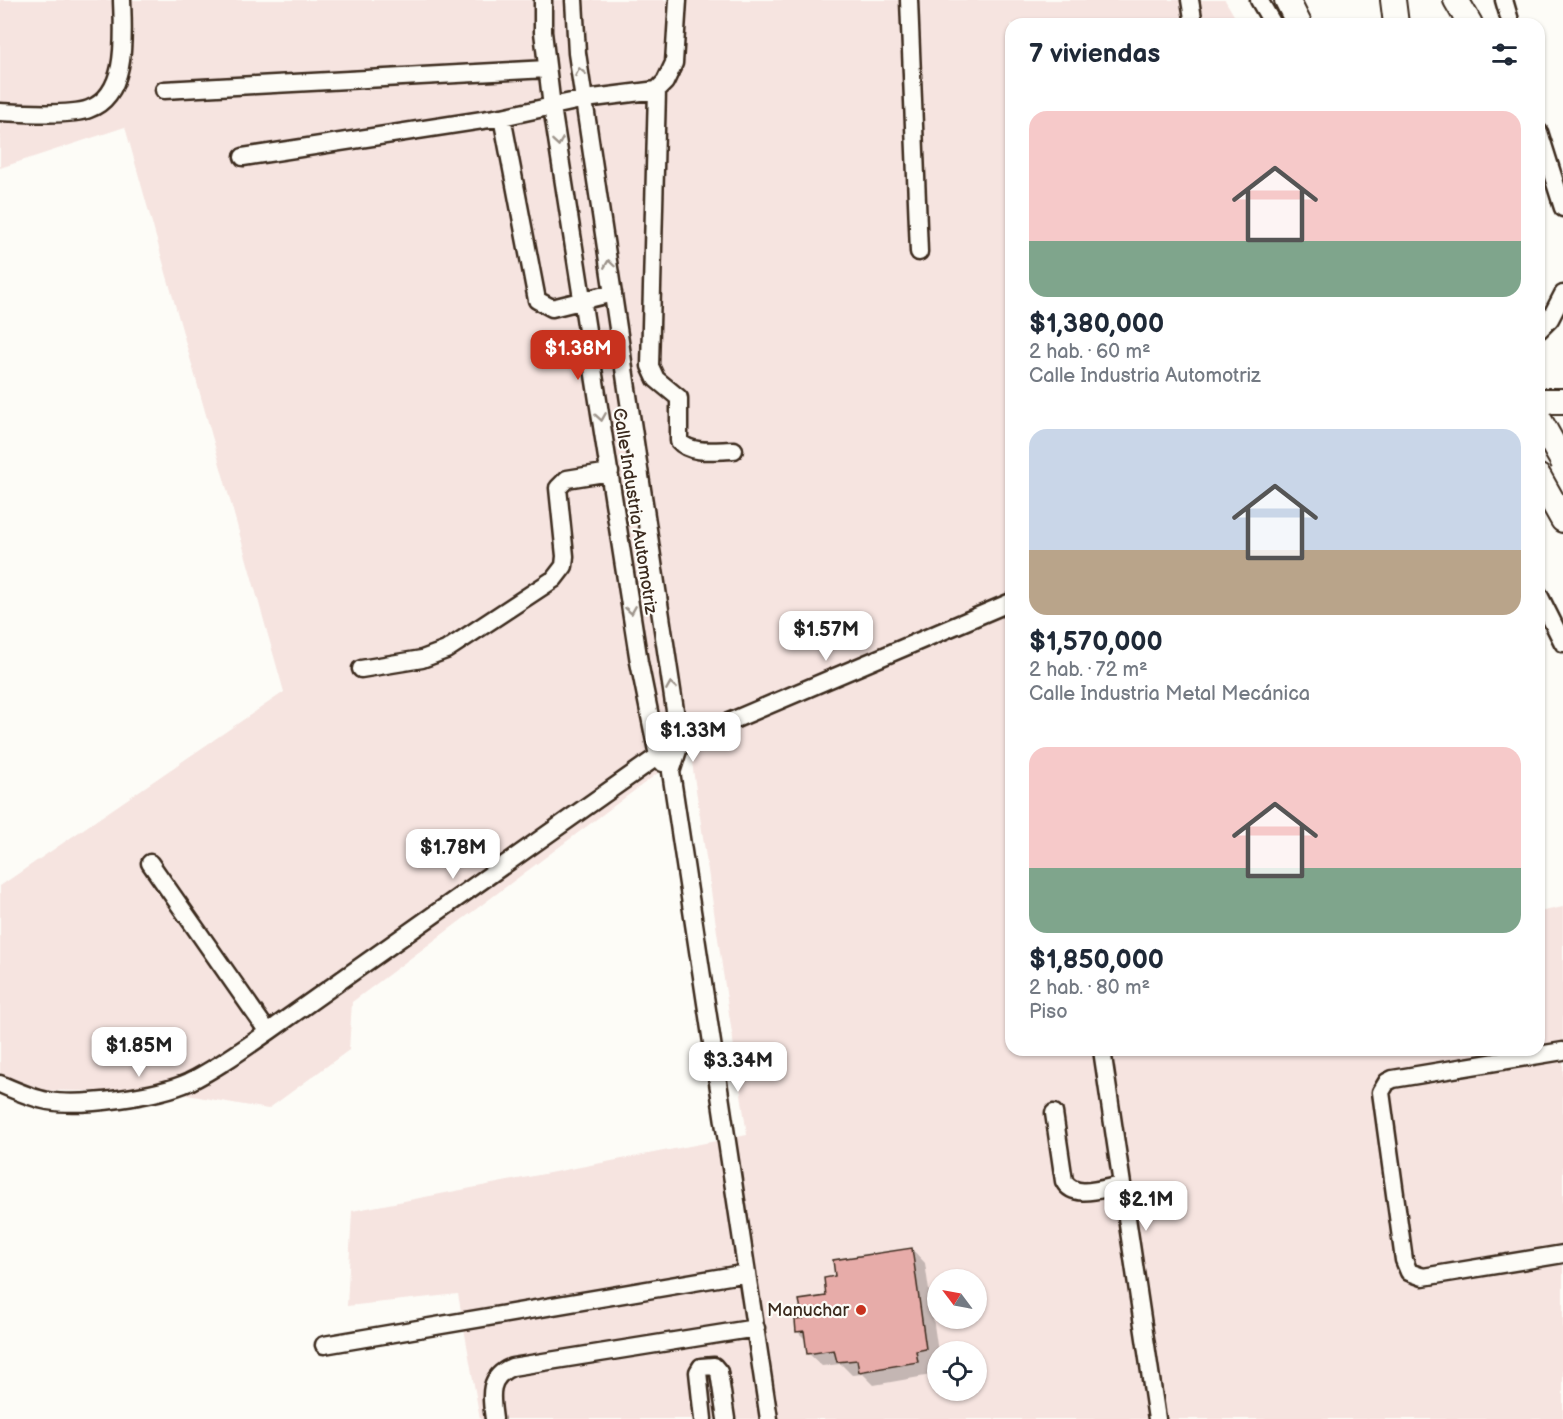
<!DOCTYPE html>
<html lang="es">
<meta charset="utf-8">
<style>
body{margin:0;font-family:"Balsamiq Sans",sans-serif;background:#f2f2f3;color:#1f2937;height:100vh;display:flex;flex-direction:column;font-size:22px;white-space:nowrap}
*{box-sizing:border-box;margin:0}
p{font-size:20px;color:#747a83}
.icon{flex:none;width:33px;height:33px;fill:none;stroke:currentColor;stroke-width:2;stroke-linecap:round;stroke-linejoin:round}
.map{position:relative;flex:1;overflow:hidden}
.panel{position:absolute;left:1005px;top:18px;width:540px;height:1038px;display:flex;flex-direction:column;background:#fff;border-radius:18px;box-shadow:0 2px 4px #0004}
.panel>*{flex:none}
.needle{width:39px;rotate:302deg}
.tools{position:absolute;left:927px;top:1269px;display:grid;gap:12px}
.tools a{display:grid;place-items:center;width:60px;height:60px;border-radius:50%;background:#fff;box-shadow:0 2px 4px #0004;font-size:30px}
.price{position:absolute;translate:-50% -51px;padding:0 14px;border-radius:12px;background:#fff;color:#222;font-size:20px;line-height:39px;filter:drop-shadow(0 2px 3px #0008)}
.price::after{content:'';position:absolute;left:50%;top:36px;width:18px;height:14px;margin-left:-9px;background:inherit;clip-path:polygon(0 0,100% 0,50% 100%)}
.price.current{background:#c8321e;color:#fff}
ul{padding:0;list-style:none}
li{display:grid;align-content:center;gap:12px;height:318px;padding:0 24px}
li span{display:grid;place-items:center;height:186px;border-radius:18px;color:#555}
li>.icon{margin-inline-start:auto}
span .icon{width:108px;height:108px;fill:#fffc;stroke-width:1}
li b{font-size:26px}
h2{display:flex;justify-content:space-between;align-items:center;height:72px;padding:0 24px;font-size:26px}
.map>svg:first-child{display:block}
.built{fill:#f6e4e0;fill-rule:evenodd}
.shadow{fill:#0003}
.building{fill:#e7aca9;stroke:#3b2a1e;stroke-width:1.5}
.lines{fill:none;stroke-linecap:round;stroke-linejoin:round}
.minor-casing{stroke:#3b2a1e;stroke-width:21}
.highway-casing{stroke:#3b2a1e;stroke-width:28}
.minor{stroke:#fdfcf7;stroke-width:16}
.highway{stroke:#fdfcf7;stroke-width:24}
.highway-bridge-casing{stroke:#3b2a1e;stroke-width:28;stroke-linecap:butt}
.highway-bridge{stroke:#fdfcf7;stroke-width:24}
.oneway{stroke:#9c938a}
.poi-dot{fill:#c8321e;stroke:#fdfcf7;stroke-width:2}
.labels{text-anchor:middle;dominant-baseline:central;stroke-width:4.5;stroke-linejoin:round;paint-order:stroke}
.street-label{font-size:18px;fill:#3b2a1e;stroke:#fdfcf7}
.poi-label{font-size:18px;fill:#3b2a1e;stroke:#fdfcf7;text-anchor:end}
</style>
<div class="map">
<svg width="1563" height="1419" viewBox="0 0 1563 1419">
<rect width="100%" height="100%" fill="#fdfcf7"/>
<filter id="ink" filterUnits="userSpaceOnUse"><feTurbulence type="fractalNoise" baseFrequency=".0167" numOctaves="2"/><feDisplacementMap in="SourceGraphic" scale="12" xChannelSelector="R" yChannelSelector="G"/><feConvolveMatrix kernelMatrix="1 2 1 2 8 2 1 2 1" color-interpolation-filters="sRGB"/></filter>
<g filter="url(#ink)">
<path class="built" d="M0 0H1225L1239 24H1011V1050H1539V912L1563 907V1419H480L458 1294 347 1306 352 1211 747 1135 690 749 352 1002 349 1050 268 1109 170 1092 0 1090V886L284 692 125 127 0 168ZM938 1280H976V1318H938ZM938 1352H976V1390H938Z"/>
<path class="shadow" d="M912 1249 925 1263 938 1352V1363L929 1365 931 1375 874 1385 863 1374 852 1375 841 1364 822 1366 808 1353 806 1340 797 1331 804 1320 828 1297Z"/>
<path class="building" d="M912 1248 926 1349 916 1351 918 1362 859 1372 857 1360 837 1362 834 1350 807 1354 804 1331 796 1332 795 1320 803 1319 799 1300 826 1296 824 1278 835 1276 833 1260Z"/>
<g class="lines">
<defs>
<path id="minor" d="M543 0V32L552 107 639 662 658 756 663 763
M574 0 577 53 680 744 671 772 769 1419
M909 0 919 252
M1190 0 1194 24
M1259 0 1273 24
M1504 0 1511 24
M164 90 547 69
M657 90 650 366 656 379 679 398V441C691 455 718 450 734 450
M0 112C21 113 71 116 89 109 129 94 123 34 122 0
M502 117 537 300 552 308 613 293
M1539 132 1563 208
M243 157 502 117 585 99 657 90 665 82 674 63 678 0
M1539 330 1550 319 1563 294
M1539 595 1563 643
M361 669 422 659 446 650 554 579 564 566 565 556 558 488 567 479 610 472
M150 863 268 1032
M1102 1050 1157 1419
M1563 1051 1393 1079 1387 1082 1381 1092 1404 1260 1409 1272 1423 1277 1563 1254
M0 1084C16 1091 31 1098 48 1101 82 1107 158 1096 189 1082 217 1068 242 1050 268 1032L658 756 717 727 1011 602
M1054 1113 1064 1181C1074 1200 1103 1188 1122 1185
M324 1345 747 1273
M494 1419C491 1397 487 1377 512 1367L756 1328
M703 1419 698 1372 701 1367 714 1366 719 1372 726 1419"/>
<path id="highway" d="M1287 0 1299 24
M1393 0 1396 24
M1456 0 1470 24
M1539 401H1563
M1539 477 1563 520"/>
</defs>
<use href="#minor" class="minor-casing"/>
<use href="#highway" class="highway-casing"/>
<use href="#minor" class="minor"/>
<use href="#highway" class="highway"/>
<defs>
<path id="highway-bridge" d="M1539 419 1563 462"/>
</defs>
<use href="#highway-bridge" class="highway-bridge-casing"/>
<use href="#highway-bridge" class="highway-bridge"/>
</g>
<defs><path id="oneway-chevron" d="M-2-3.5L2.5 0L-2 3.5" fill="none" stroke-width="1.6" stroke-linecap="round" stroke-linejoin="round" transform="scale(1.5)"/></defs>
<g class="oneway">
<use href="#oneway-chevron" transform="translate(580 72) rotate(-101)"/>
<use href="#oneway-chevron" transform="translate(558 142) rotate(81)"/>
<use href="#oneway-chevron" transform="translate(609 264) rotate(-98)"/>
<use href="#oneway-chevron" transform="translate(601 417) rotate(81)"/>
<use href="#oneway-chevron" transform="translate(631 610) rotate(81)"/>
<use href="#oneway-chevron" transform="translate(671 686) rotate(-99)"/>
</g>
</g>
<circle class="poi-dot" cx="861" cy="1310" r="6"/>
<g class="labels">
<g class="street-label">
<text transform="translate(635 511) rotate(81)">Calle Industria Automotriz</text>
</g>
<g class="poi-label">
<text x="849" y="1310">Manuchar</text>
</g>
</g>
</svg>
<div class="tools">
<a><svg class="needle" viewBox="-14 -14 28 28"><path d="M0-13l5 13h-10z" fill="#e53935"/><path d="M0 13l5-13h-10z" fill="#747a83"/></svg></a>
<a><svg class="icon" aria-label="locate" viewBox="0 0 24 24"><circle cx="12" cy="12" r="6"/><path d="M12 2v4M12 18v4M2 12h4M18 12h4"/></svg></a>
</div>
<b class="price current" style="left:578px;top:381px">$1.38M</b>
<b class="price" style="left:826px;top:662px">$1.57M</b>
<b class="price" style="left:693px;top:763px">$1.33M</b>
<b class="price" style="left:453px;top:880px">$1.78M</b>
<b class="price" style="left:139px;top:1078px">$1.85M</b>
<b class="price" style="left:738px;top:1093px">$3.34M</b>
<b class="price" style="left:1146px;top:1232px">$2.1M</b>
<section class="panel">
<h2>7 viviendas<svg class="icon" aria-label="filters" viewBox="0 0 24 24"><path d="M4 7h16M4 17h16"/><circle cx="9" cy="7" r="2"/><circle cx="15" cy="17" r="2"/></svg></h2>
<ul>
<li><span style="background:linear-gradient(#f6c9c9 70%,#7fa58c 0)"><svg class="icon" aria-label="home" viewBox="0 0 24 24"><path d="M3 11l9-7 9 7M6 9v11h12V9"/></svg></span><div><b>$1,380,000</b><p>2 hab. · 60 m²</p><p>Calle Industria Automotriz</p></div></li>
<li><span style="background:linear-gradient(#c9d6e8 65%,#b9a48a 0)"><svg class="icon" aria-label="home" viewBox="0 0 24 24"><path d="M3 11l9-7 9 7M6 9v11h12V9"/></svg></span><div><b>$1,570,000</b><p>2 hab. · 72 m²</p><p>Calle Industria Metal Mecánica</p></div></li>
<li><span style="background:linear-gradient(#f6c9c9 65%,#7fa58c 0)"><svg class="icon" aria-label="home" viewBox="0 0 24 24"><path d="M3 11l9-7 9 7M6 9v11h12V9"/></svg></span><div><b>$1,850,000</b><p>2 hab. · 80 m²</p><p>Piso</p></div></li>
</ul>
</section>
</div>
